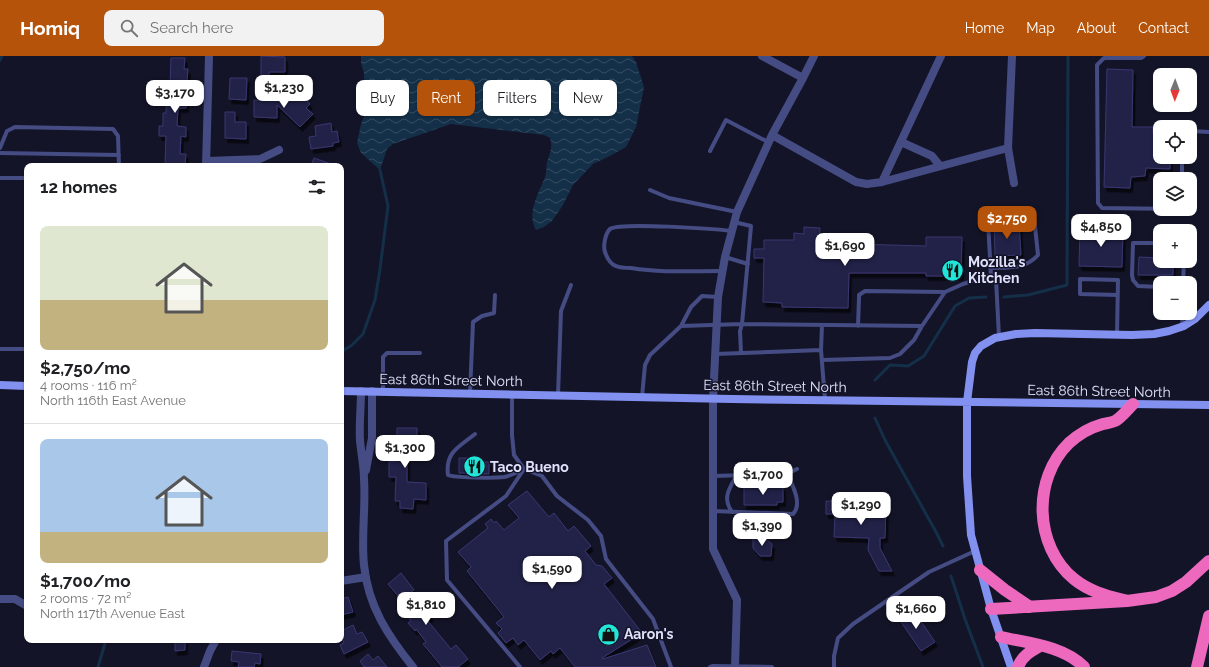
<!DOCTYPE html>
<meta charset="utf-8">
<style>
body{margin:0;font-family:Raleway,sans-serif;background:#f2f2f2;color:#202124;height:100vh;display:flex;flex-direction:column;font-size:15px;white-space:nowrap}
*{box-sizing:border-box;margin:0}
p{font-size:13px;color:#757577}
.icon{flex:none;width:22px;height:22px;fill:none;stroke:currentColor;stroke-width:2;stroke-linecap:round;stroke-linejoin:round}
.map{position:relative;flex:1;overflow:hidden}
.drawer{position:absolute;left:24px;top:107px;width:320px;height:480px;display:flex;flex-direction:column;background:#fff;border-radius:8px;box-shadow:0 1px 3px #0004}
.drawer>*{flex:none}
.top-card{position:absolute;left:356px;top:24px;width:380px;height:36px;display:flex;gap:8px}
.needle{width:26px;rotate:181deg}
.buttons{position:absolute;left:1153px;top:12px;display:grid;gap:8px}
.buttons a{display:grid;place-items:center;width:44px;height:44px;border-radius:8px;background:#fff;box-shadow:0 1px 3px #0004;font-size:20px}
.price{position:absolute;translate:-50% -34px;padding:0 9px;border-radius:8px;background:#fff;color:#222;font-size:13px;line-height:26px;filter:drop-shadow(0 1px 2px #0008)}
.price::after{content:'';position:absolute;left:50%;top:24px;width:12px;height:9px;margin-left:-6px;background:inherit;clip-path:polygon(0 0,100% 0,50% 100%)}
.price.on{background:#b45309;color:#fff}
ul{padding:0;list-style:none}
li{display:grid;align-content:center;gap:8px;height:212px;padding:0 16px}
li+li{border-top:1px solid #e0e0e0}
li span{display:grid;place-items:center;height:124px;border-radius:8px;color:#555}
li>.icon{margin-inline-start:auto}
span .icon{width:72px;height:72px;fill:#fffc;stroke-width:1}
li b{font-size:17px}
h2{display:flex;justify-content:space-between;align-items:center;height:48px;padding:0 16px;font-size:17px}
.pill{padding:0 14px;border-radius:8px;background:#fff;box-shadow:0 1px 3px #0004;font-size:14px;line-height:36px}
.pill.on{background:#b45309;color:#fff}
header{display:flex;align-items:center;gap:24px;box-sizing:border-box;height:56px;padding:0 20px;background:#b45309;color:#fff}
header strong{font-size:19px}
nav{display:flex;gap:22px;margin-inline-start:auto;font-size:14px}
.search{width:280px;height:36px;background:#f2f2f2;display:flex;align-items:center;gap:10px;box-sizing:border-box;padding:0 14px;border-radius:8px;color:#757577;font-size:15px}
.map>svg:first-child{display:block}
.water{fill:url(#water-waves)}
.lines{fill:none;stroke-linecap:round;stroke-linejoin:round}
.stream{stroke:#142f48;stroke-width:3}
.building{fill:#242248;stroke:#393771;filter:url(#shadow)}
.lane{stroke:#454c83;stroke-width:4}
.street{stroke:#454c83;stroke-width:8}
.secondary{stroke:#8291f0;stroke-width:8}
.highway{stroke:#ed69be;stroke-width:12}
.labels{text-anchor:middle;dominant-baseline:central;stroke-width:3;stroke-linejoin:round;paint-order:stroke}
.poi-label{font-size:14px;font-weight:bold;fill:#e0e1fb;stroke:#141429;text-anchor:start}
.street-label{font-size:14px;fill:#e0e1fb;stroke:#141429}
</style>
<header>
<strong>Homiq</strong>
<div class="search"><svg class="icon" aria-label="search" viewBox="0 0 24 24"><circle cx="10" cy="10" r="6"/><path d="M15 15l6 6"/></svg>Search here</div>
<nav><a>Home</a><a>Map</a><a>About</a><a>Contact</a></nav>
</header>
<div class="map">
<svg width="1209" height="611" viewBox="0 0 1209 611">
<defs>
<pattern id="water-waves" width="16" height="10" patternUnits="userSpaceOnUse"><rect width="16" height="10" fill="#142f48"/><path d="M0 5q4-4 8 0t8 0" fill="none" stroke="#364d63"/></pattern>
<filter id="shadow"><feDropShadow dx="2.5" dy="4.5" stdDeviation="0" flood-color="#0009"/></filter>
</defs>
<rect width="100%" height="100%" fill="#141429"/>
<path class="water" d="M361 0H632L636 6 644 31 636 71 626 91 610 100 593 108 573 129 563 149 552 165 544 171 536 174C526 157 539 137 545 121 547 116 546 110 547 106 550 97 553 91 550 82L544 79 451 68 393 88 387 93 380 114 361 97 357 87 361 68 365 58 364 17 361 7Z"/>
<g class="lines">
<path class="stream" d="M0 4 2 0
M1004 241 1028 239 1067 229 1068 0
M341 296 352 289 363 278 375 244 380 213 388 150 380 114
M875 324 890 309 908 310 924 300 955 250 969 242 986 241
M875 362 885 384 936 476 943 490
M951 520 965 563 983 611
M98 611 106 584"/>
</g>
<path class="building" d="M261 0 285 1V16H269V20H261Z
M171 2H185L184 13H188L187 25 182 24V41H186V52H178L177 70 186 71V81L181 80 180 98H186L185 109H165L166 80H159V70H163V57H166L167 31H170Z
M1107 13 1133 14 1132 71H1153V78H1160V101H1170V113L1146 112 1145 120 1131 121 1130 132 1104 131Z
M230 22H247L246 44 229 43Z
M301 38 310 48 306 52 313 58 300 71 277 49V62L254 61V44L287 45 291 40 295 44Z
M225 56H235V66H246V83L225 82Z
M331 67 332 76 337 75 339 86 333 87V90L311 93 309 81 316 80 315 70Z
M314 102 334 109V110H311Z
M1019 167 1021 199 995 200 994 169Z
M804 171 820 172 819 187 926 190V181H962L961 220H926V217H849L848 252 782 251V247L763 246 764 202H754V193H764V184H794V177L804 178Z
M1080 173 1123 175 1122 211 1079 210Z
M1139 201 1160 202V205H1173V219H1138Z
M397 372H417V388L407 387V426L426 427V444L414 443 413 453 400 452V445H395L396 421H389V406H393V390H390L391 380H397Z
M459 402H478V406H489V418L459 417Z
M744 431H783V446H777V449H744Z
M527 435 549 461 554 457 568 475 574 470 591 490 585 495 596 509 602 510 612 522 604 528 642 577 602 602 603 603 647 589 656 611H575L560 592 553 598 551 595 540 604 524 584 518 589 513 582 506 587 498 577 502 573 496 567 504 561 467 515 471 511 458 496 488 472 485 468 491 463 494 467 496 465 504 474 519 462 508 449Z
M826 445 853 446V449L886 450 885 482H880V492L892 515H879L868 494 869 482 834 481 835 458H826Z
M753 481 764 482 772 488 771 500H760L753 492Z
M401 517 414 534 411 536 431 561 427 564 451 593 456 589 468 603 458 611H442L423 588 426 586 416 573 415 575 408 567 411 565 409 563 411 561 405 554 408 552 388 528Z
M348 541 353 556 341 559V543Z
M912 552 935 586 921 595 898 562Z
M353 569 357 578 362 576 368 586 344 598 340 589 344 587 341 581V575Z
M175 584H185V594L175 595Z
M232 595 261 598 260 608 255 607 254 611H238L239 606 231 605Z
M368 598 373 604 378 600 387 611H364L360 605Z"/>
<g class="lines">
<path class="lane" d="M1144 0 1141 2H1104L1097 9 1098 147 1102 152 1178 153
M1190 75 1209 76
M0 92 7 75 15 71 113 73 118 80 119 110
M710 95 726 64 768 86
M0 97 119 99
M0 122H27
M1182 123V101
M650 134 669 142 737 156
M734 166 751 170 742 268 922 270
M1160 187H1133L1132 219 1133 224 1138 230 1160 231
M725 201 748 208
M990 212C1009 211 1025 214 1038 199L1034 161 1032 157H1026L1000 159 988 165 991 220
M722 215C692 215 661 217 631 212 626 212 620 212 616 210 610 208 607 202 605 196 603 190 605 178 610 173 620 166 715 173 732 175
M1183 227 1184 205
M681 270 742 268 740 275 741 297
M858 270 859 242V239L865 235 945 236
M1182 270 1183 257
M1117 278 1118 224 1080 223V238L1117 239
M0 293H27
M821 294 822 269
M715 298 821 294 825 344
M822 304 890 302 900 298 914 284 922 270 945 236 963 228 988 220H993L996 223 999 281
M383 335V301L387 297H420
M470 337 473 266 482 260 494 257 495 239
M512 338V379L514 399 524 413 542 420 557 440 588 464 601 480 606 503 653 563 671 611
M558 339 561 255 571 229
M642 341 645 309 650 299 681 270 691 251 702 240 718 241
M475 378C459 391 445 396 448 419 455 422 495 422 504 421 510 420 518 416 524 413
M713 420 787 418 797 413
M713 455 793 458C803 448 792 428 787 418
M732 456C722 442 729 433 737 419
M520 611 447 524 446 485 506 440 524 413
M710 611 713 610 772 611
M834 611V600L838 582 853 568 929 516 975 495"/>
<path class="street" d="M762 0 803 22
M1012 0 1008 92 1014 127
M772 79 856 126 867 128 882 126 1008 92
M901 86 932 100 940 110
M207 105 260 103 279 94
M206 110 209 0
M882 126 941 0
M361 335C361 351 359 368 360 384 361 397 364 410 364 423 366 451 361 480 364 509 368 550 388 580 413 611
M366 414 372 382V335
M341 525 366 521
M0 543H15L27 550
M735 610 737 544 713 493V343L718 241 725 201 737 156 772 79 803 22 814 0
M204 611 210 595 216 584"/>
<path class="secondary" d="M0 329 27 330
M341 335 732 343 1209 349
M1011 611 991 553 971 479 967 420V346L972 306 975 297 981 290 995 282 1016 278 1035 277 1132 279 1154 278 1169 275 1184 270 1195 263 1209 249"/>
<path class="highway" d="M980 514 1005 534 1030 551
M1127 545C1108 540 1090 536 1074 523 1034 490 1032 423 1069 387 1078 379 1089 372 1100 369 1105 367 1111 367 1115 365 1121 362 1128 353 1133 348
M991 553 1127 545 1156 541 1172 535 1186 526 1209 505
M1001 581C1028 587 1064 590 1084 611
M1018 611C1022 600 1031 595 1040 590
M1197 611 1209 560"/>
</g>
<defs>
<symbol id="restaurant-disc" viewBox="-11 -11 22 22"><circle r="9.5" fill="#22e5d9" stroke="#141429"/><path d="M-5-6h1v4h1v-4h1v4h1v-4h1v5L-1.5 .5V6h-2V.5L-5-1ZM5-6V6H3V1.5H1.5Q1.5-4 5-6Z" fill="#111"/></symbol>
<symbol id="shop-disc" viewBox="-11 -11 22 22"><circle r="9.5" fill="#22e5d9" stroke="#141429"/><path d="M-5-2.5h2.3a2.7 3.5 0 0 1 5.4 0H5L5.5 6h-11ZM-1.5-2.5h3a1.5 2.3 0 0 0-3 0Z" fill="#111"/></symbol>
</defs>
<g fill-rule="evenodd">
<use href="#restaurant-disc" x="940" y="202" width="25" height="25"/>
<use href="#restaurant-disc" x="462" y="398" width="25" height="25"/>
<use href="#shop-disc" x="596" y="566" width="25" height="25"/>
</g>
<g class="labels">
<g class="poi-label">
<text x="968" y="206">Mozilla's<tspan x="968" dy="16">Kitchen</tspan></text>
<text x="490" y="411">Taco Bueno</text>
<text x="624" y="578">Aaron's</text>
</g>
<g class="street-label">
<text transform="translate(451 324) rotate(1)">East 86th Street North</text>
<text transform="translate(775 330) rotate(1)">East 86th Street North</text>
<text transform="translate(1099 335) rotate(1)">East 86th Street North</text>
</g>
</g>
</svg>
<div class="buttons">
<a><svg class="needle" viewBox="-14 -14 28 28"><path d="M0-13l5 13h-10z" fill="#e53935"/><path d="M0 13l5-13h-10z" fill="#757577"/></svg></a>
<a><svg class="icon" aria-label="locate" viewBox="0 0 24 24"><circle cx="12" cy="12" r="6"/><path d="M12 2v4M12 18v4M2 12h4M18 12h4"/></svg></a>
<a><svg class="icon" aria-label="layers" viewBox="0 0 24 24"><path d="M12 4l9 5-9 5-9-5zM3 14l9 5 9-5"/></svg></a>
<a>+</a>
<a>−</a>
</div>
<b class="price" style="left:284px;top:53px">$1,230</b>
<b class="price" style="left:175px;top:58px">$3,170</b>
<b class="price on" style="left:1007px;top:184px">$2,750</b>
<b class="price" style="left:1101px;top:192px">$4,850</b>
<b class="price" style="left:845px;top:211px">$1,690</b>
<b class="price" style="left:405px;top:413px">$1,300</b>
<b class="price" style="left:763px;top:440px">$1,700</b>
<b class="price" style="left:861px;top:470px">$1,290</b>
<b class="price" style="left:762px;top:491px">$1,390</b>
<b class="price" style="left:552px;top:534px">$1,590</b>
<b class="price" style="left:426px;top:570px">$1,810</b>
<b class="price" style="left:916px;top:574px">$1,660</b>
<div class="top-card">
<a class="pill">Buy</a>
<a class="pill on">Rent</a>
<a class="pill">Filters</a>
<a class="pill">New</a>
</div>
<section class="drawer">
<h2>12 homes<svg class="icon" aria-label="filters" viewBox="0 0 24 24"><path d="M4 7h16M4 17h16"/><circle cx="9" cy="7" r="2"/><circle cx="15" cy="17" r="2"/></svg></h2>
<ul>
<li><span style="background:linear-gradient(#dfe7d0 60%,#c2b280 0)"><svg class="icon" aria-label="home" viewBox="0 0 24 24"><path d="M3 11l9-7 9 7M6 9v11h12V9"/></svg></span><div><b>$2,750/mo</b><p>4 rooms · 116 m²</p><p>North 116th East Avenue</p></div></li>
<li><span style="background:linear-gradient(#a9c7e8 75%,#c2b280 0)"><svg class="icon" aria-label="home" viewBox="0 0 24 24"><path d="M3 11l9-7 9 7M6 9v11h12V9"/></svg></span><div><b>$1,700/mo</b><p>2 rooms · 72 m²</p><p>North 117th Avenue East</p></div></li>
</ul>
</section>
</div>
